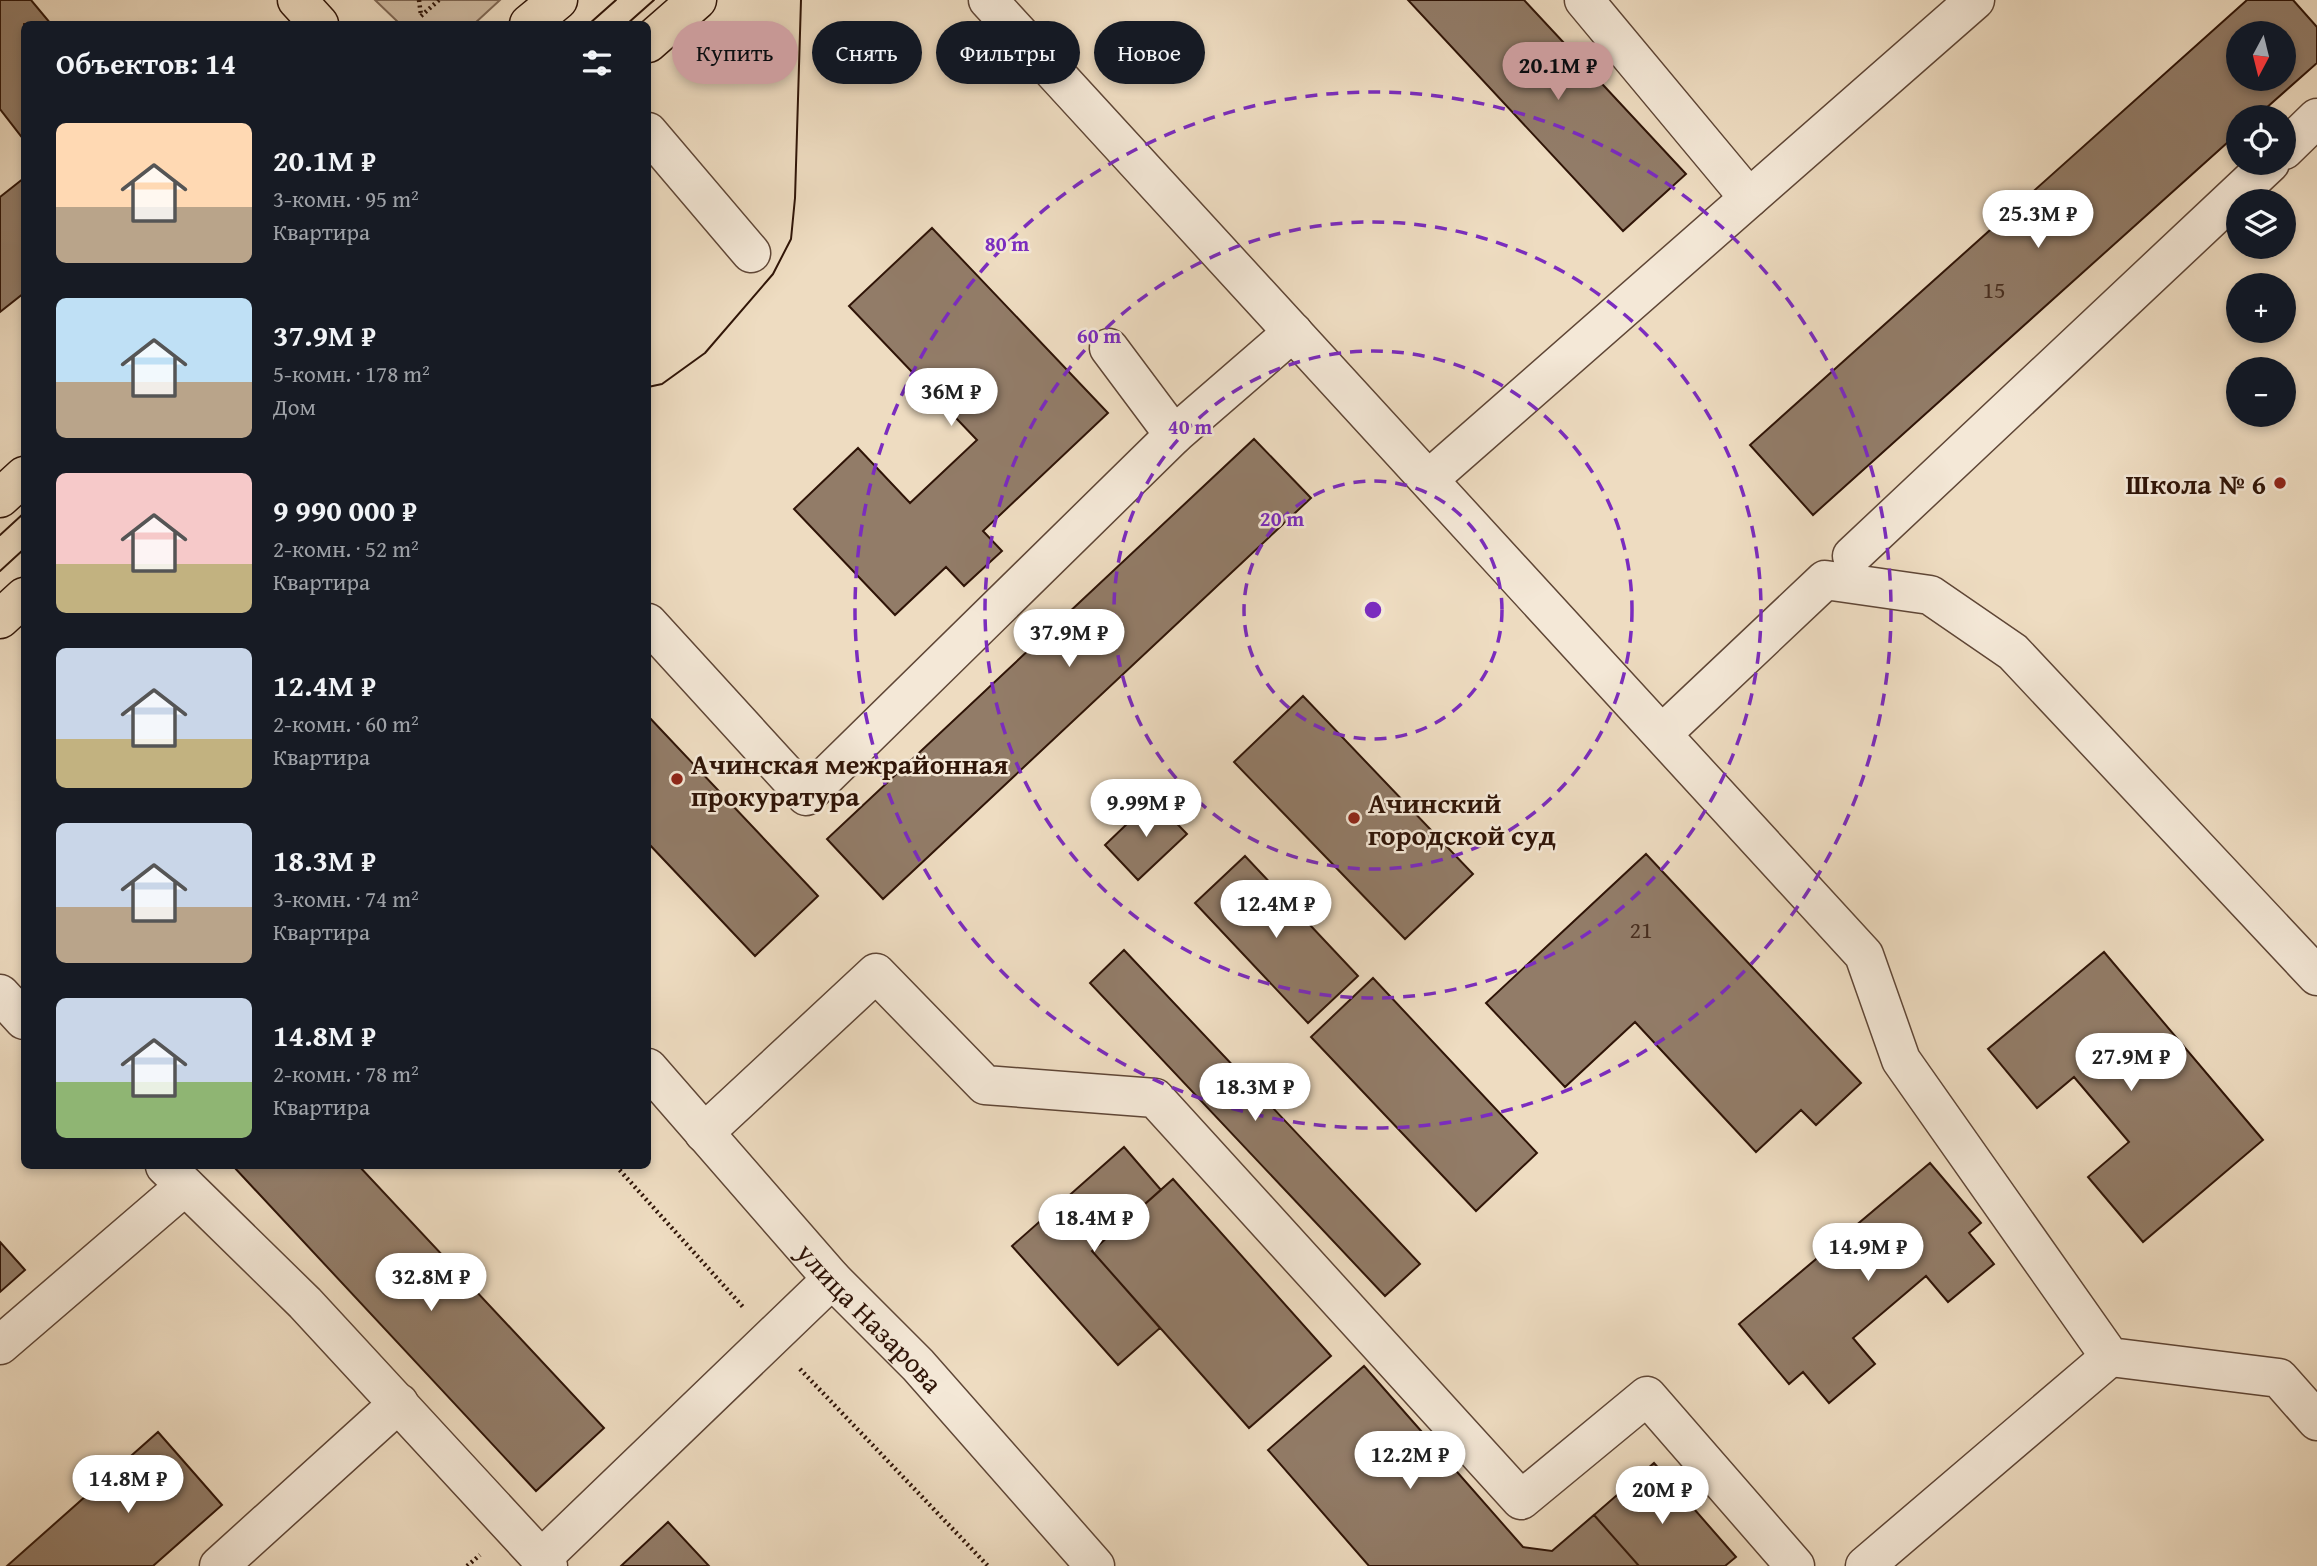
<!DOCTYPE html>
<html lang="ru">
<meta charset="utf-8">
<style>
body{margin:0;font-family:"Gentium Book Plus",serif;background:#242831;color:#f1f3f6;height:100vh;display:flex;flex-direction:column;font-size:26px;white-space:nowrap}
*{box-sizing:border-box;margin:0}
p{font-size:23px;color:#9ea1a6}
.icon{flex:none;width:38px;height:38px;fill:none;stroke:currentColor;stroke-width:2;stroke-linecap:round;stroke-linejoin:round}
.map{position:relative;flex:1;overflow:hidden}
.sheet{position:absolute;left:21px;top:21px;width:630px;height:1148px;display:flex;flex-direction:column;background:#171b24;border-radius:10px;box-shadow:0 4px 10px #0003}
.sheet>*{flex:none}
.guide{position:absolute;left:672px;top:21px;width:665px;height:63px;display:flex;gap:14px}
.needle{width:46px;rotate:187deg}
.fabs{position:absolute;left:2226px;top:21px;display:grid;gap:14px}
.fabs a{display:grid;place-items:center;width:70px;height:70px;border-radius:50%;background:#171b24;box-shadow:0 4px 10px #0003;font-size:35px}
.price{position:absolute;translate:-50% -60px;padding:0 16px;border-radius:24px;background:#fff;color:#222;font-size:23px;line-height:46px;filter:drop-shadow(0 2px 4px #0008)}
.price::after{content:'';position:absolute;left:50%;top:42px;width:21px;height:16px;margin-left:-10px;background:inherit;clip-path:polygon(0 0,100% 0,50% 100%)}
.price.selected{background:#c59692;color:#111}
ul{padding:0;list-style:none}
li{display:flex;align-items:center;gap:21px;height:175px;padding:0 35px}
li span{display:grid;place-items:center;flex:none;width:196px;height:140px;border-radius:10px;color:#555}
li>.icon{margin-inline-start:auto}
span .icon{width:84px;height:84px;fill:#fffc;stroke-width:1}
li b{font-size:30px}
h2{display:flex;justify-content:space-between;align-items:center;height:84px;padding:0 35px;font-size:30px}
.chip{padding:0 24px;border-radius:32px;background:#171b24;box-shadow:0 4px 10px #0003;font-size:24px;line-height:63px}
.chip.selected{background:#c59692;color:#111}
.map>svg:first-child{display:block}
.park{fill:#cebaa1;stroke:#7e6754;stroke-width:2}
.building{fill:#927c68;stroke:#2f1407;stroke-width:2;fill-rule:evenodd}
.lines{fill:none;stroke-linecap:round;stroke-linejoin:round}
.minor-casing{stroke:#5f4636;stroke-width:41}
.major-casing{stroke:#2f1407;stroke-width:41}
.path{stroke:#2f1407;stroke-width:4.5;stroke-dasharray:2 3.5;stroke-linecap:butt}
.minor{stroke:#f4e8d7;stroke-width:38}
.major{stroke:#eedcc1;stroke-width:38}
.tram{stroke:#2f1407;stroke-width:2}
.ring{fill:none;stroke:#7b2cbf;stroke-width:3.5;stroke-dasharray:12 9}
.poi-dot{fill:#8f2418;stroke:#f4e8d7;stroke-width:2.5}
.labels{text-anchor:middle;dominant-baseline:central;stroke-width:5;stroke-linejoin:round;paint-order:stroke}
.number-label{font-size:24px;fill:#482e1f}
.poi-label{font-size:28px;font-weight:bold;fill:#2f1407;stroke:#f4e8d7;text-anchor:start}
.street-label{font-size:28px;fill:#2f1407;stroke:#f4e8d7}
.centre{fill:#7b2cbf;stroke:#f4e8d7;stroke-width:3.5}
.ring-label{font-size:21px;text-anchor:middle;font-weight:bold;fill:#7b2cbf;stroke:#f4e8d7;stroke-width:5;stroke-linejoin:round;paint-order:stroke}
</style>
<div class="map">
<svg width="2317" height="1566" viewBox="0 0 2317 1566">
<rect width="100%" height="100%" fill="#eedcc1"/>
<filter id="stains"><feTurbulence type="fractalNoise" baseFrequency=".00286" numOctaves="4"/><feColorMatrix values="0 0 0 0 .2 0 0 0 0 .09 0 0 0 0 .02 0 0 0 .5 -.17"/></filter>
<radialGradient id="worn" r=".72"><stop offset=".6" stop-color="#630" stop-opacity="0"/><stop offset="1" stop-color="#630" stop-opacity=".3"/></radialGradient>
<path class="park" d="M375 0H500L474 24H400Z"/>
<path class="building" d="M0 0H31L51 24H24V140L0 109Z
M1408 0H1524L1686 174 1623 231Z
M2247 0H2293L2317 27V63L2256 117H2238V133L1813 515 1750 445ZM2238 33H2284V79H2238Z
M24 178V293L0 312V197Z
M932 228 1108 413 983 531 1002 551 964 586 946 567 895 615 794 509 858 448 910 503 977 440 849 306Z
M1254 439 1311 498 883 899 827 839Z
M1303 696 1473 874 1405 939 1234 762Z
M648 716 818 896 755 956 648 843Z
M1153 799 1187 834 1138 880 1105 845Z
M1646 854 1861 1083 1816 1125 1801 1110 1756 1152 1635 1022 1565 1087 1486 1003Z
M1245 856 1358 976 1308 1023 1195 903Z
M1124 950 1420 1264 1385 1296 1090 983Z
M2104 952 2263 1140 2143 1242 2088 1177 2129 1142 2074 1077 2037 1108 1988 1049Z
M1373 978 1537 1153 1476 1211 1311 1037Z
M1124 1147 1161 1190 1092 1251 1160 1328 1118 1365 1012 1246Z
M1930 1163 1981 1223 1969 1233 1994 1264 1948 1302 1926 1276 1853 1338 1875 1364 1829 1403 1803 1372 1789 1384 1739 1324Z
M233 1166H359L604 1428 536 1491Z
M1173 1179 1331 1356 1249 1428 1092 1251Z
M0 1242 25 1270 0 1292Z
M1364 1366 1523 1547 1552 1551 1594 1515 1639 1566H1369L1268 1450Z
M158 1432 222 1505 153 1566H7Z
M1654 1463 1736 1557 1725 1566H1639L1594 1515Z
M668 1522 709 1566H621Z"/>
<g class="lines">
<defs>
<g id="minor">
<path d="M988 0 1864 955 1901 1060 2110 1357 2279 1378 2317 1421"/>
<path d="M1584 0 1749 198"/>
<path d="M648 132 751 253"/>
<path d="M2284 150 2317 118"/>
<path d="M1109 348 1174 435"/>
<path d="M1429 479 1975 0"/>
<path d="M1852 556 2270 163"/>
<path d="M648 623 806 796 1174 435 1293 332"/>
<path d="M1662 734 1825 580 1930 595 2013 652 2317 976"/>
<path d="M0 994 24 1020"/>
<path id="s1" d="M648 1068 832 1279 918 1365 1095 1566"/>
<path d="M704 1133 876 973 985 1085 1155 1098 1521 1500 1647 1396 1795 1566"/>
<path d="M165 1166 305 1303 548 1566"/>
<path d="M0 1345 185 1186"/>
<path d="M541 1559 832 1279"/>
<path d="M219 1566 399 1403"/>
<path d="M1865 1566 2110 1357"/>
</g>
<path id="major" d="M297 0 319 24
M529 24 558 0
M648 43 697 0
M0 498 24 476
M0 619 24 597"/>
</defs>
<use href="#minor" class="minor-casing"/>
<use href="#major" class="major-casing"/>
<path class="path" d="M419 0 421 15
M421 16 439 0
M616 1166 744 1308
M800 1369 988 1566
M467 1566 480 1555"/>
<use href="#minor" class="minor"/>
<use href="#major" class="major"/>
<path class="tram" d="M589 24 616 0
M627 24 654 0
M648 387 662 384 705 353 773 274 791 239 795 198 801 0
M0 535 24 513
M0 571 24 549"/>
</g>
<g class="ring">
<circle cx="1373" cy="610" r="129"/>
<circle cx="1373" cy="610" r="259"/>
<circle cx="1373" cy="610" r="388"/>
<circle cx="1373" cy="610" r="518"/>
</g>
<g class="poi-dot">
<circle cx="2280" cy="483" r="7"/>
<circle cx="677" cy="779" r="7"/>
<circle cx="1354" cy="818" r="7"/>
</g>
<g class="labels">
<g class="number-label">
<text x="1994" y="289">15</text>
<text x="1641" y="929">21</text>
</g>
<g class="poi-label">
<text x="2266" y="483" text-anchor="end">Школа № 6</text>
<text x="691" y="763">Ачинская межрайонная<tspan x="691" dy="32">прокуратура</tspan></text>
<text x="1368" y="802">Ачинский<tspan x="1368" dy="32">городской суд</tspan></text>
</g>
<g class="street-label">
<text stroke="none"><textPath href="#s1" startOffset="334">улица Назарова</textPath></text>
</g>
</g>
<circle cx="1373" cy="610" r="10" class="centre"/>
<g class="ring-label">
<text x="1007" y="251">80 m</text>
<text x="1099" y="343">60 m</text>
<text x="1190" y="434">40 m</text>
<text x="1282" y="526">20 m</text>
</g>
<rect width="100%" height="100%" filter="url(#stains)"/>
<rect width="100%" height="100%" fill="url(#worn)"/>
</svg>
<div class="fabs">
<a><svg class="needle" viewBox="-14 -14 28 28"><path d="M0-13l5 13h-10z" fill="#e53935"/><path d="M0 13l5-13h-10z" fill="#9ea1a6"/></svg></a>
<a><svg class="icon" aria-label="locate" viewBox="0 0 24 24"><circle cx="12" cy="12" r="6"/><path d="M12 2v4M12 18v4M2 12h4M18 12h4"/></svg></a>
<a><svg class="icon" aria-label="layers" viewBox="0 0 24 24"><path d="M12 4l9 5-9 5-9-5zM3 14l9 5 9-5"/></svg></a>
<a>+</a>
<a>−</a>
</div>
<b class="price selected" style="left:1558px;top:102px">20.1M ₽</b>
<b class="price" style="left:2038px;top:250px">25.3M ₽</b>
<b class="price" style="left:951px;top:428px">36M ₽</b>
<b class="price" style="left:1069px;top:669px">37.9M ₽</b>
<b class="price" style="left:1146px;top:839px">9.99M ₽</b>
<b class="price" style="left:1276px;top:940px">12.4M ₽</b>
<b class="price" style="left:2131px;top:1093px">27.9M ₽</b>
<b class="price" style="left:1255px;top:1123px">18.3M ₽</b>
<b class="price" style="left:1094px;top:1254px">18.4M ₽</b>
<b class="price" style="left:1868px;top:1283px">14.9M ₽</b>
<b class="price" style="left:431px;top:1313px">32.8M ₽</b>
<b class="price" style="left:1410px;top:1491px">12.2M ₽</b>
<b class="price" style="left:128px;top:1515px">14.8M ₽</b>
<b class="price" style="left:1662px;top:1526px">20M ₽</b>
<div class="guide">
<a class="chip selected">Купить</a>
<a class="chip">Снять</a>
<a class="chip">Фильтры</a>
<a class="chip">Новое</a>
</div>
<section class="sheet">
<h2>Объектов: 14<svg class="icon" aria-label="filters" viewBox="0 0 24 24"><path d="M4 7h16M4 17h16"/><circle cx="9" cy="7" r="2"/><circle cx="15" cy="17" r="2"/></svg></h2>
<ul>
<li><span style="background:linear-gradient(#ffd9b3 60%,#b9a48a 0)"><svg class="icon" aria-label="home" viewBox="0 0 24 24"><path d="M3 11l9-7 9 7M6 9v11h12V9"/></svg></span><div><b>20.1M ₽</b><p>3-комн. · 95 m²</p><p>Квартира</p></div></li>
<li><span style="background:linear-gradient(#bfe0f5 60%,#b9a48a 0)"><svg class="icon" aria-label="home" viewBox="0 0 24 24"><path d="M3 11l9-7 9 7M6 9v11h12V9"/></svg></span><div><b>37.9M ₽</b><p>5-комн. · 178 m²</p><p>Дом</p></div></li>
<li><span style="background:linear-gradient(#f6c9c9 65%,#c2b280 0)"><svg class="icon" aria-label="home" viewBox="0 0 24 24"><path d="M3 11l9-7 9 7M6 9v11h12V9"/></svg></span><div><b>9 990 000 ₽</b><p>2-комн. · 52 m²</p><p>Квартира</p></div></li>
<li><span style="background:linear-gradient(#c9d6e8 65%,#c2b280 0)"><svg class="icon" aria-label="home" viewBox="0 0 24 24"><path d="M3 11l9-7 9 7M6 9v11h12V9"/></svg></span><div><b>12.4M ₽</b><p>2-комн. · 60 m²</p><p>Квартира</p></div></li>
<li><span style="background:linear-gradient(#c9d6e8 60%,#b9a48a 0)"><svg class="icon" aria-label="home" viewBox="0 0 24 24"><path d="M3 11l9-7 9 7M6 9v11h12V9"/></svg></span><div><b>18.3M ₽</b><p>3-комн. · 74 m²</p><p>Квартира</p></div></li>
<li><span style="background:linear-gradient(#c9d6e8 60%,#8fb573 0)"><svg class="icon" aria-label="home" viewBox="0 0 24 24"><path d="M3 11l9-7 9 7M6 9v11h12V9"/></svg></span><div><b>14.8M ₽</b><p>2-комн. · 78 m²</p><p>Квартира</p></div></li>
</ul>
</section>
</div>
